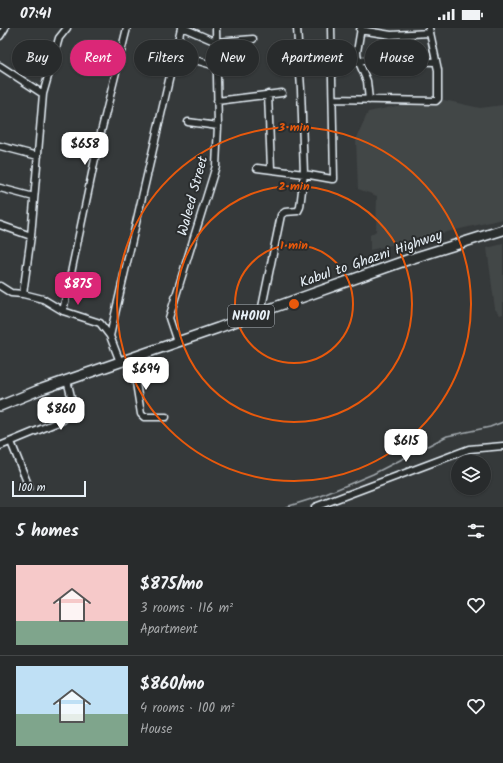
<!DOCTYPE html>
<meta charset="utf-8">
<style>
body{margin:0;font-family:Kalam,sans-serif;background:#303334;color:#f1f3f6;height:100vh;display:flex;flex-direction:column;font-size:15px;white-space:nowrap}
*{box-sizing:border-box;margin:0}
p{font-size:13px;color:#a5a7a9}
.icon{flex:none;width:22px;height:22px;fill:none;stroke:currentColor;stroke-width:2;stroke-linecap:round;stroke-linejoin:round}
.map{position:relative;height:479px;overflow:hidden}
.panel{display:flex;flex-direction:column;background:#282b2c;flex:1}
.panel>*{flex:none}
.top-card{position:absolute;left:12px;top:12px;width:479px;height:36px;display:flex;gap:8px}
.tools{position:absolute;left:451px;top:427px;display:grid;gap:8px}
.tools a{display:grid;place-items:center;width:40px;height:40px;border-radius:50%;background:#282b2c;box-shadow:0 1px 3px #0004,0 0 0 1px #444748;font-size:20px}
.scale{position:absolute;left:12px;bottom:10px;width:74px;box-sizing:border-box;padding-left:4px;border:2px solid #e8f1f8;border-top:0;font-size:11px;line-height:14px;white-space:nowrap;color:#e8f1f8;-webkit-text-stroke:3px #2a2d2e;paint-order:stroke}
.price{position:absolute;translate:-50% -34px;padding:0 9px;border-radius:8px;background:#fff;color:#222;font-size:13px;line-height:26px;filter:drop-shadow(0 1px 2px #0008)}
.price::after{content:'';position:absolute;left:50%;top:24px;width:12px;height:9px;margin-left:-6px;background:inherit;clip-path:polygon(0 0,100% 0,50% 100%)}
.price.selected{background:#db2777;color:#fff}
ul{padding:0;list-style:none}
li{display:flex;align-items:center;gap:12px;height:100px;padding:0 16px}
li+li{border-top:1px solid #444748}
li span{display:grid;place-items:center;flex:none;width:112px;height:80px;border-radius:0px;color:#555}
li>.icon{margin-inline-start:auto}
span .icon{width:48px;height:48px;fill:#fffc;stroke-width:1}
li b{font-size:17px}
h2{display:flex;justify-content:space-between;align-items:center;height:48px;padding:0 16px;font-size:17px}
.chip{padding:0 14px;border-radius:18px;background:#282b2c;box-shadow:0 1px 3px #0004,0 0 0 1px #444748;font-size:14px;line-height:36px}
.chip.selected{background:#db2777;color:#fff}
.status{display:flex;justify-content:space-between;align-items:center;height:28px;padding:0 20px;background:#282b2c;direction:ltr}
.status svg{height:11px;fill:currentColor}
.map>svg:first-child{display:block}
.built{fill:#424647}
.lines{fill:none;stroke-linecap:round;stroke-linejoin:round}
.stream{stroke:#a0a7ac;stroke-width:1.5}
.minor-casing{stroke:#e8f1f8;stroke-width:9}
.highway-casing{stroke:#e8f1f8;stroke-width:12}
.minor{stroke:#2a2d2e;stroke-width:6}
.highway{stroke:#2a2d2e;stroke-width:9}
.ring{fill:none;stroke:#e8590c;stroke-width:2}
.labels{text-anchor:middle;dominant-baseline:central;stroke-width:4;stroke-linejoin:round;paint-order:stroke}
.shield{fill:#2a2d2e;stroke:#afb6bb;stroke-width:1}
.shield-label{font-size:13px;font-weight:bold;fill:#e8f1f8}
.street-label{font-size:14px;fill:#e8f1f8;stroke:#2a2d2e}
.centre{fill:#e8590c;stroke:#2a2d2e;stroke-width:2}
.ring-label{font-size:12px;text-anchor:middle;font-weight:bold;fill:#e8590c;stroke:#2a2d2e;stroke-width:4;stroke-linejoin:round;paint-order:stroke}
</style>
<div class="status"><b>07:41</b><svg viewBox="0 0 49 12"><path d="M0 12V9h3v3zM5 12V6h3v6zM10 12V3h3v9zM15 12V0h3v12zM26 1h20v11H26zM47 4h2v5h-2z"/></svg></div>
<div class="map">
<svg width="503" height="479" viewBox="0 0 503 479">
<rect width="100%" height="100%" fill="#35393a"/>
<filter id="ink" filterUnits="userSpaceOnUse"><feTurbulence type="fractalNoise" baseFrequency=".025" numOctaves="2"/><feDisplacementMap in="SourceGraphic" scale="8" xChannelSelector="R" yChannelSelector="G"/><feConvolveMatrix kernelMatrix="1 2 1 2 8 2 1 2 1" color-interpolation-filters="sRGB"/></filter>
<g filter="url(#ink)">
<path class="built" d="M435 70 480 80 503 77V191L370 222V207L376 203 377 168 358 161 356 112 368 84Z
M503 216V286L500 287 495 281 487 220Z"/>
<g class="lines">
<path class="stream" d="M286 479 321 468 373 446 447 408 490 399 503 394"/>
<defs>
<path id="minor" d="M184 0 216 14 253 11
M361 0 357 24 358 32 367 53 369 72
M360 2 391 7 430 5
M0 8 5 0
M174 26 216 38
M358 32 436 34
M0 38 43 66
M268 66 271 141
M333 71 436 73 438 71V42L429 0
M217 73 282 65
M188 94 218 98
M0 118 38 128
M257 140 304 146 332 151H334L331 0
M0 160 34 169
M0 197 31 208
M0 258 11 265 23 266 43 271 63 283 100 295 110 308 120 334
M23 266 31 208 43 66 59 10 67 0
M63 283 99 112 127 0
M261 284 281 187 285 184 298 183 300 179 304 146 301 61 297 0
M110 308 181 0
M177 314 169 290 216 138 218 98 216 0
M132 330 141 386 144 389H166
M11 414 29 459
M0 418 63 392C76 382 71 366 67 353
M315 479 469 421 503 418"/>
<path id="highway" d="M0 378 39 362 218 300 261 284 410 231 503 202"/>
</defs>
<use href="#minor" class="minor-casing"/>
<use href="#highway" class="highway-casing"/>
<use href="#minor" class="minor"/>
<use href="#highway" class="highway"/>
</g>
</g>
<g class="ring">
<circle cx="294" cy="276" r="59"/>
<circle cx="294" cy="276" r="118"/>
<circle cx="294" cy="276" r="177"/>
</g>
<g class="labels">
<rect class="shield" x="228" y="277" width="46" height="22" rx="3"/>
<g class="shield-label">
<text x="251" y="288">NH0101</text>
</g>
<g class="street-label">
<text transform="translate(193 168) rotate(-75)">Waleed Street</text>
<text transform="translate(371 231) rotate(-19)">Kabul to Ghazni Highway</text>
</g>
</g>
<circle cx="294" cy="276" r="6" class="centre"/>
<g class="ring-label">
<text x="294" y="103">3 min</text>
<text x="294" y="162">2 min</text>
<text x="294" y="221">1 min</text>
</g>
</svg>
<div class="tools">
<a><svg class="icon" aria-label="layers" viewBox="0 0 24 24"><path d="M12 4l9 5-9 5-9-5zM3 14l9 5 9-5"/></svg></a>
</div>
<div class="scale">100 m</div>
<b class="price" style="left:85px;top:138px">$658</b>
<b class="price selected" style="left:78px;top:278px">$875</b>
<b class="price" style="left:146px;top:363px">$694</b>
<b class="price" style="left:61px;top:403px">$860</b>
<b class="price" style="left:406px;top:435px">$615</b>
<div class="top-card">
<a class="chip">Buy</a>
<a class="chip selected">Rent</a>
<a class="chip">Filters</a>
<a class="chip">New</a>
<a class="chip">Apartment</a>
<a class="chip">House</a>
</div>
</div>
<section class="panel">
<h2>5 homes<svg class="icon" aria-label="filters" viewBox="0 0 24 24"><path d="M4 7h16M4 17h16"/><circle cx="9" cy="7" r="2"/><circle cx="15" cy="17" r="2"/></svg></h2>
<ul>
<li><span style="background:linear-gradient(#f6c9c9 70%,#7fa58c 0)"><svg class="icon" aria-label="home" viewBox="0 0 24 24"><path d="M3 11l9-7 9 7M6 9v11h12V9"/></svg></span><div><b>$875/mo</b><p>3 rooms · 116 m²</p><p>Apartment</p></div><svg class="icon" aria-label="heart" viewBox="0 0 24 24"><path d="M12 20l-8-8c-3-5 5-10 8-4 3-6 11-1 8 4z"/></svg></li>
<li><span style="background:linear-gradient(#bfe0f5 60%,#7fa58c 0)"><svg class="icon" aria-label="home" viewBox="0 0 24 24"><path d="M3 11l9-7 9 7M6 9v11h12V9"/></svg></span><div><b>$860/mo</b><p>4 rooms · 100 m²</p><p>House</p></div><svg class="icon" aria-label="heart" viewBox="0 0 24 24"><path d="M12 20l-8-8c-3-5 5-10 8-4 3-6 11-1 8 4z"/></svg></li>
</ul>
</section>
